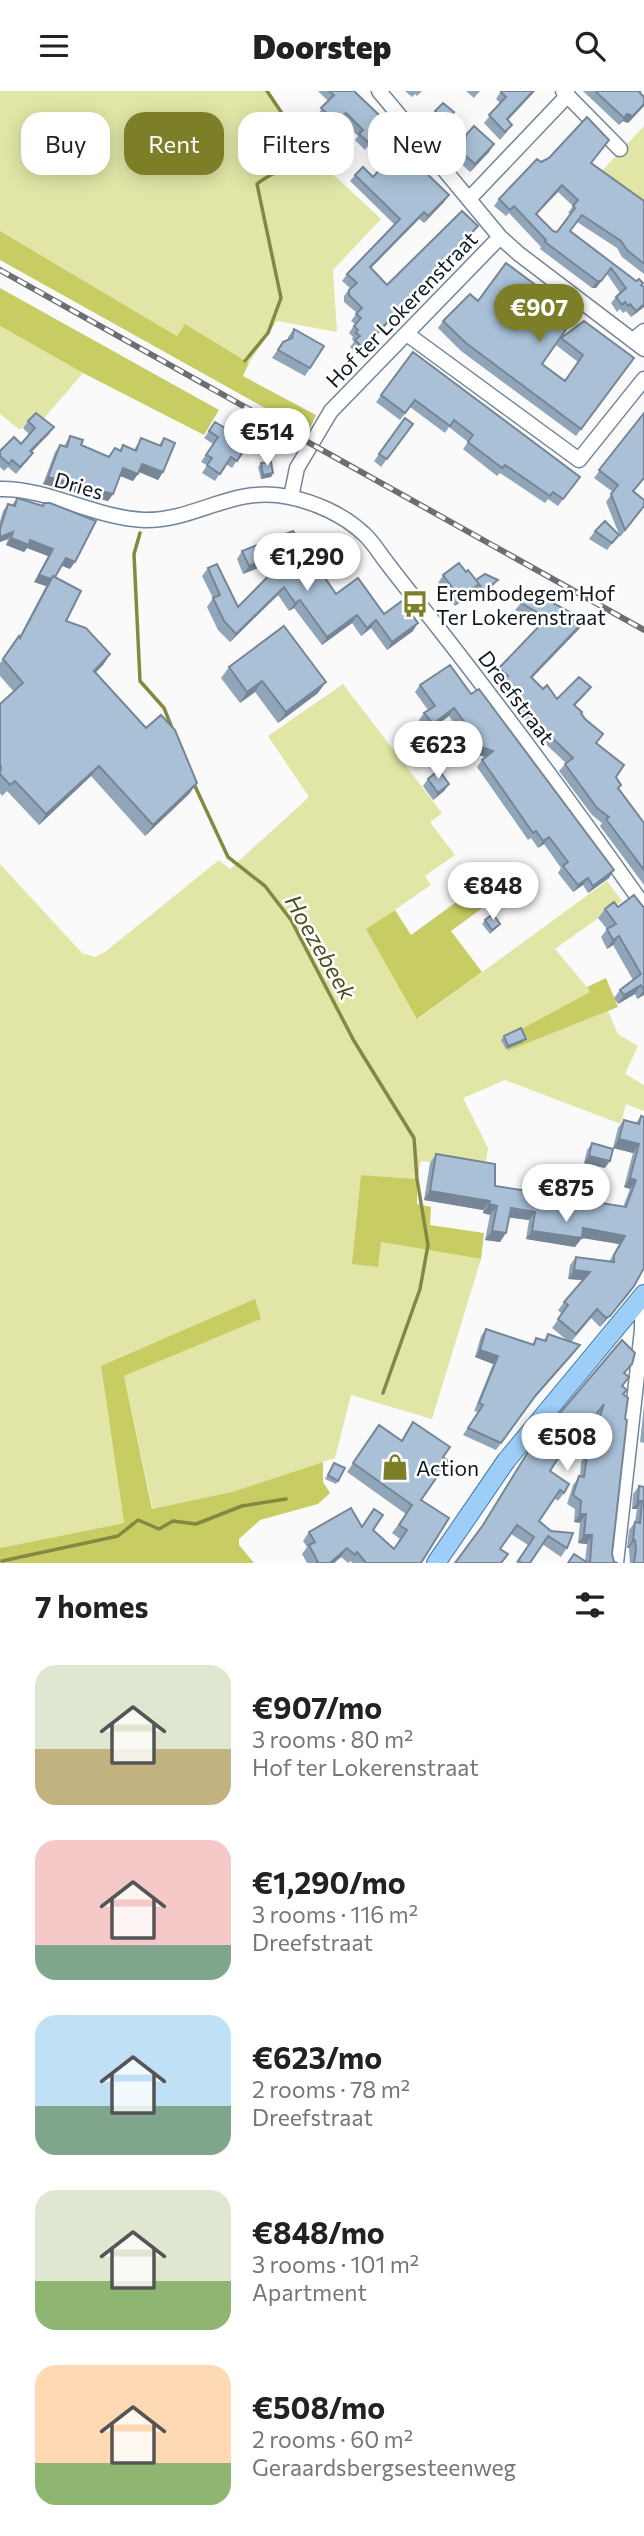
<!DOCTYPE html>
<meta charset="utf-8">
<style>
body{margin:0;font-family:Commissioner,sans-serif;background:#f6f6f6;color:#222;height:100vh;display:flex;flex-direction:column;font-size:26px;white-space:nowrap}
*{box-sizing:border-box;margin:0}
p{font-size:23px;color:#767676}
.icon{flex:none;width:38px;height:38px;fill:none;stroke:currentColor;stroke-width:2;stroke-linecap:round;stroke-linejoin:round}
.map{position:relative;height:1472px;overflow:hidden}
.drawer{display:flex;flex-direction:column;background:#fff;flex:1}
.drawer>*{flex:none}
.guide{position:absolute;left:21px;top:21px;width:602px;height:63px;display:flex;gap:14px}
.price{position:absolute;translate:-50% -60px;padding:0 16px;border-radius:24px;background:#fff;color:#222;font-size:23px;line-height:46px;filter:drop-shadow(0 2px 4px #0008)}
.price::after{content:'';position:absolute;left:50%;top:42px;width:21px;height:16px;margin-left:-10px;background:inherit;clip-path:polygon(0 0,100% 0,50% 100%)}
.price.on{background:#7c7e28;color:#fff}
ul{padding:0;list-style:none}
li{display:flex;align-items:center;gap:21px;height:175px;padding:0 35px}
li span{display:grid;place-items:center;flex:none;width:196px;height:140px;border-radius:21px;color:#555}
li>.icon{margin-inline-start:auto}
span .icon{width:84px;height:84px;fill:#fffc;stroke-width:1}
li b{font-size:30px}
h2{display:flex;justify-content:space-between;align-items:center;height:84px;padding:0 35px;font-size:30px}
.pill{padding:0 24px;border-radius:21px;background:#fff;box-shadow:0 4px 18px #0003;font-size:24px;line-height:63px}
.pill.on{background:#7c7e28;color:#fff}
header{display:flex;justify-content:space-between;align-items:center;height:91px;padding:0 35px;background:#fff;font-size:32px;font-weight:800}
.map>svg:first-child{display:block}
.green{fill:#e1e6a6}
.forest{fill:#c8cd63}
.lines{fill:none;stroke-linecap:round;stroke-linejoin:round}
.stream{stroke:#848941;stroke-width:3.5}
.minor-casing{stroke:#70869a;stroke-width:17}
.major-casing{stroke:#4078a8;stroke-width:20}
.minor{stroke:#fff;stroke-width:14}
.major{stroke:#9ccef7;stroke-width:18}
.rail-casing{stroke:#6b6f74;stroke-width:6}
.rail{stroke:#fff;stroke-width:3.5;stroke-dasharray:10;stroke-linecap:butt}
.wall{fill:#91a5b8;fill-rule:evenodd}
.shaded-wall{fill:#768696}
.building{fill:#a9c0d6;stroke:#768696;stroke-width:2;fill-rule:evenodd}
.labels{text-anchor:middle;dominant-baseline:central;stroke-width:5;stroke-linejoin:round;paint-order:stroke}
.street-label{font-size:21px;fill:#0f171f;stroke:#fff}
.poi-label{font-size:21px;fill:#0f171f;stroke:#fff;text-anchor:start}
.water-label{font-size:23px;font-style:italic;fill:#4d4f23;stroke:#fff}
</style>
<header><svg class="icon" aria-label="menu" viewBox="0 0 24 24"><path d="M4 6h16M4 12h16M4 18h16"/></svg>Doorstep<svg class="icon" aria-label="search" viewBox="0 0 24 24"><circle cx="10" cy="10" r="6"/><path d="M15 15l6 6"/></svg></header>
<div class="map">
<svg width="644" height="1472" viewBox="0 0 644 1472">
<rect width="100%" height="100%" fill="#fafafa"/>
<path class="green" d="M0 0H265L324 75 381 128 333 179 337 241 277 230 249 272 185 233 177 245 0 140Z
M644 35V120L598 84Z
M0 235 83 282 39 333 31 327 20 339 0 323Z
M343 593 442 722 430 731 455 764 425 785 431 794 367 838 418 928 607 790 622 810 555 858 591 901 501 949 508 960 608 920 618 943 638 955 625 983 644 994V1020L626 1013 621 1033 505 989 463 1007 488 1057 485 1078 421 1070 417 1088 361 1084 381 1151 481 1168 432 1328 351 1304 335 1367 232 1401 153 1419 124 1285 261 1228 101 1275 124 1432 0 1457V773L82 862 95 866 105 861 219 769 230 778 309 706 268 645Z"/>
<path class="forest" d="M0 140 177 245 185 233 249 272 243 285 316 324 308 341 0 169Z
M0 197 219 319 204 344 83 282 0 235Z
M477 796 488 813 451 840 482 881 417 928 366 838 395 819 411 844Z
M606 887 618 916 508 960 501 949 590 901 587 896Z
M361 1084 417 1088V1113L431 1116 430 1134 484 1142 481 1168 381 1151 378 1176 352 1173Z
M255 1208 261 1228 124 1285 152 1418 232 1401 323 1371V1391L330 1402 318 1413 260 1429 239 1448V1454L254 1472H0V1457L124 1432 101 1275Z"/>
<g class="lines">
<path class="stream" d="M245 270 268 242 281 207 257 93C271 81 289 78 303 64L302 52 267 0
M140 442 134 463 140 590 164 617 172 637
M194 693 228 766 265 795 291 829 354 950 414 1047 417 1088 428 1154 420 1198 383 1302
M2 1470 118 1445 138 1429 159 1438 173 1430 196 1433 242 1415 286 1408"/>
<defs>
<path id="minor" d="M379 0 500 146 519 163 644 258
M563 0 620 58
M469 108 568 4
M407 243 579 369 644 288
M633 249 644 240
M0 398C48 397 95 427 144 429 197 430 232 394 289 406 315 411 344 424 364 443 373 451 380 463 387 472 403 493 420 514 436 534 508 626 577 720 644 815
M291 406 297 377 331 320 500 146
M616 1472 642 1239V1225L634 1218"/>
<path id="major" d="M436 1472 506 1370 644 1203"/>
</defs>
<use href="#minor" class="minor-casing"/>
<use href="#major" class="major-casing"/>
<use href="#minor" class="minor"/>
<use href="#major" class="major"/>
<defs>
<path id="rail" d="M0 179 644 539"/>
</defs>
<use href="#rail" class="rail-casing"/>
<use href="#rail" class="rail"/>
</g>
<path class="wall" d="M318 0H354L393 50 449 104 444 111 424 132 419 128 371 177 387 194 473 142 358 264 350 256 354 251 352 248 353 246 349 242 355 233 351 230 357 222 344 211V205L350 197 342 190 347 183 395 134 350 90 355 84 373 86 386 72 368 55 365 59 355 49 358 45 341 28 332 38 317 24 328 10Z
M405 0H422L417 5 415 3 412 6Z
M466 0H480L474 7Z
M501 0H535L508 29 507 41 500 49 484 32 500 12 496 8Z
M583 0H642L640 2 644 6V15L628 32 623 30 619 34Z
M435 20 451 25 443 34 433 24Z
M466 44 494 53 489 61 470 81 454 66 460 58V51Z
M541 71 592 72 644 110V183L622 166 617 157 577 131 570 140 641 194 644 216 631 226 626 220 623 222 620 218 617 221 611 212 616 206 620 202 607 183 596 197H592L540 158 541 156 509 122 506 125 494 115 499 108ZM558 101 573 115 568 122 570 123 557 141 553 140 536 123Z
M443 230 542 273 565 290 578 271 556 254 561 247 634 267 576 345 461 260 438 237Z
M294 238 324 255 305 285 272 267 283 251 288 249V246Z
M413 261 580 386 558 415 548 408 545 412 500 382 497 385 463 358 468 351 449 336 445 342 410 316 400 329 376 311Z
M644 322V388L633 401 644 416 620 446 619 444 607 459 589 448 595 440 619 443 606 411 613 401 594 387Z
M405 327 413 333 381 376 374 370Z
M28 330 54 336 49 343 31 361 33 362 28 369 16 383 8 376 4 380 0 376V360L21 353 29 343 23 337Z
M215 331 249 351 232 377 226 373 215 390 202 382 207 374 201 371 213 353 204 347Z
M70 345 81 354 109 366 119 360 123 354 134 359 141 347 159 354 164 347 163 381 158 389 139 381 133 390 120 385 113 403 108 410 43 393 55 361 60 354 64 355Z
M261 372 273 382 271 386 261 388 258 376Z
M17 407 42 415 44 412 70 478 62 475 55 486 66 530 110 563 103 574 95 582 197 692 189 703 145 745 91 685 39 734 7 700 2 705 0 702V613L14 601 0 585V572L20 545 46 495 34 491 48 465 27 457 24 461 6 454 8 448 0 451V430L3 420 8 413 12 414Z
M293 440 336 503 384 523 413 540 387 559 371 537 361 545 352 532 322 554 294 517 289 520 278 504 230 551 218 539 207 516 213 507 202 485 208 477 238 516 286 466 243 483 237 468 242 460Z
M466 481 476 490 495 493 481 503 476 497 474 501 455 515 438 492 443 484Z
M521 512 580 537 532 587 543 598 557 608 586 603 575 614 581 623 596 653 616 687 618 698 644 732V794L600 735 602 732 592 724 559 680 566 672 538 646 499 595 502 592 494 584 499 577 541 534 515 519Z
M450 574 609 787 588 802 583 794 573 801 558 782 561 777 544 753 538 757 531 747 528 749 477 676 482 669 485 666 471 661 462 650 465 646 449 625 428 640 419 629 424 622 428 619 415 601 420 594Z
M229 576 318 602 278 632 255 601 240 612 221 587Z
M428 688 449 693 444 700 433 709 423 695Z
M618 816 644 817V904L637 908 635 903 618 913 614 907 620 899 633 889 613 854 607 858 601 846 607 838 598 827 605 818Z
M485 829 500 833 498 836 490 843 482 833Z
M504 945 523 951 506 958 501 949Z
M641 1025 628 1204 600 1236 591 1227 571 1251 575 1261 531 1311 496 1359 463 1344 478 1321 474 1320 493 1273 475 1266 481 1245 486 1238 532 1253 536 1247 544 1249 548 1243 568 1250 552 1237 562 1223 558 1219 582 1189 568 1188 570 1174 576 1166 609 1171 619 1153 582 1147 575 1156 526 1148 529 1129 509 1126 500 1151 485 1149 490 1124 483 1122V1119L424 1109 430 1072 436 1063 495 1095 543 1103 546 1091 553 1083 563 1106 623 1116 630 1098 624 1096 633 1062 613 1057 618 1037 624 1029 636 1032Z
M592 1052 605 1077 584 1072 587 1059Z
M625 1283 622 1295 625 1328 612 1463 614 1471 618 1472H568L585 1470 587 1453 578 1452 580 1432 574 1431 575 1418 567 1413 573 1394 580 1385 581 1372 598 1321 561 1369 558 1367 550 1380 564 1402 558 1410 554 1407 539 1430 567 1457 561 1466 542 1453 530 1472H516L528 1454 511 1443 478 1441 531 1356Z
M644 1314V1352L640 1351Z
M379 1334 401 1349 443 1366 421 1409V1472H352L351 1470 348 1472 341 1466 334 1472H307L302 1463 307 1456 303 1450 309 1441 362 1436 373 1439 394 1458 400 1448 392 1442 406 1423 347 1381Z
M334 1372 338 1390 336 1393 325 1388Z
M639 1395 644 1396V1472H630L629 1457H627L629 1439 635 1431 637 1418H632L633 1403Z"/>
<path class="shaded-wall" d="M533 0H535L502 35 507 28Z
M644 13V15L628 32 623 30 619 34 627 23Z
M494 53 489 61 470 81 475 73Z
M562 94 558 101 531 129 536 123Z
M449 104 444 111 424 132 428 125Z
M424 121 419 128 365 183 370 176Z
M478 135 473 142 358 264 363 257Z
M611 177 596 197H592L597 190Z
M644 213V216L631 226 636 220Z
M54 336 49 343 26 367 30 360Z
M142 373 163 381 158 389 137 380Z
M123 377 138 383 133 390 118 384Z
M273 382 271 386 261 388 263 384Z
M48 386 113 403 108 410 43 393Z
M13 441 8 448 0 451V446Z
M11 447 30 449 53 458 48 465 27 457 24 461 6 454Z
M296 457 290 465 243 483 249 475Z
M66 467 75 471 70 478 61 474Z
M39 484 51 488 46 495 34 491Z
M479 493 474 501 455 515 460 507Z
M284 496 278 504 230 551 236 543Z
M300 509 294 517 289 520 295 512Z
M357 524 352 532 322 554 327 546Z
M376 529 371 537 361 545 367 537Z
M585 529 580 537 526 593 531 586Z
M418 532 413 540 387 559 392 551Z
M110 563 103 574 86 591 94 580Z
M262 590 255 601 240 612 247 601Z
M326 591 318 602 278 632 286 621Z
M454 617 449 625 428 640 433 633Z
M476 654 493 660 488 667 471 661Z
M99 675 91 685 39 734 46 723Z
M197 692 189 703 145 745 153 734Z
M449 693 444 700 433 709 438 702Z
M549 746 544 753 538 757 543 750Z
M614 779 609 787 588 802 593 795Z
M588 787 583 794 573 801 578 794Z
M619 845 613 854 607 858 613 849Z
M641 894 635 903 618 913 624 904Z
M644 899V904L637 908Z
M526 948 523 951 506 958 508 955Z
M619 1048 639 1053 633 1062 613 1057Z
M589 1065 610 1070 605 1077 584 1072Z
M630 1087 636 1089 630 1098 624 1096Z
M430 1100 490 1110 483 1119 424 1109Z
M489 1113 497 1115 490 1124 483 1122Z
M511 1117 535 1121 529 1129 505 1126Z
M583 1137 625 1145 619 1153 577 1146Z
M492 1140 506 1142 500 1151 485 1149Z
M532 1140 582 1147 575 1156 526 1148Z
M574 1179 590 1181 583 1189 568 1188Z
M634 1195 628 1204 600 1236 606 1227Z
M580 1254 531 1311 496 1359 536 1304Z
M480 1259 498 1265 493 1273 475 1266Z
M638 1410H642L637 1418H632Z
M580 1423H586L580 1432 574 1431Z
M584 1444H592L587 1453 578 1452Z
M633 1449H635L629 1457H627Z
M347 1457 341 1466 334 1472H330Z"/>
<path class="building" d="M329 0H354L398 42 392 49 449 104 428 125 424 121 370 176 387 194 462 120 478 135 363 257 355 249 360 245 356 242 358 239 354 235 361 227 356 223 362 217 349 204V199L357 192 347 183 400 128 355 84 363 76 373 86 391 66 373 49 369 52 359 43 363 39 346 22 337 31 321 17 334 4Z
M501 0H533L507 28 512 34 505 41 489 24 506 6 501 1Z
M595 0H640L639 1 644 6V13L633 25 627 23 624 27Z
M443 12 454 21 446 30 435 20Z
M587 26 609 49 591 72 644 110V173L627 159 621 150 582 124 570 140 636 190 639 188 643 192 641 194 644 196V213L636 220 630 213 628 215 625 211 622 214 616 206 626 197 611 177 601 190H597L545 151 546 149 514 115 510 119 499 108 537 68 541 71 549 67ZM562 94 578 109 573 115 575 117 557 141 553 140 536 123Z
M474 35 494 53 475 73 459 59 465 53 466 44Z
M506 172 576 224 542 273 565 290 583 264 561 247 584 230 634 267 581 338 466 252 443 230 470 203 478 210Z
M294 238 324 255 310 277 278 259 283 251 292 247Z
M413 261 580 386 563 408 553 401 550 405 505 374 502 377 468 351 473 344 454 329 450 335 415 309 405 322 381 304Z
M36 322 54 336 30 360 33 362 20 376 12 369 9 373 0 365V360L14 346 21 353 35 337 28 330Z
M644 322V387L633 400 644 409V415L625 439 611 403 618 394 599 379Z
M405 327 413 333 387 368 379 363Z
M215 331 249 351 237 370 231 366 220 383 207 374 212 367 206 364 218 346 209 340Z
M70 345 83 349 81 354 109 366 115 357 121 360 123 354 136 360 141 347 161 355 164 347 175 352 163 381 142 373 138 383 123 377 113 403 48 386 60 354 67 356Z
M271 371 273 382 263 384 261 372Z
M17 407 43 415 44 412H50L96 430 75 471 66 467 55 486 53 485 51 488 39 484 53 458 30 449 29 454 11 447 13 441 0 446V438L8 413 15 415Z
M605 430 619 444 612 452 595 440Z
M293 440 336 503 358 487 384 523 402 510 418 532 392 551 376 529 367 537 357 524 327 546 300 509 295 512 284 496 236 543 224 530 213 507 220 504 208 477 217 473 238 516 296 457 249 475 242 460Z
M459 472 466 481 468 479 479 493 460 507 443 484Z
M485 483 498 489 484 500 476 489Z
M53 485 81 500 66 530 86 537 110 563 94 580 146 637 161 624 175 639 197 692 153 734 99 675 46 723 15 690 10 694 0 683 1 675 0 674V613L23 592 3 568 19 545 20 547Z
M532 501 585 529 531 586 543 598 547 594 557 608 579 586 591 596 574 614 582 621 581 622 585 628 603 643 596 652 624 674 616 686 621 694 618 697 644 732V779L606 728 609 726 597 717 565 673 573 667 543 638 504 588 508 585 499 577 547 527 521 512Z
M284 535 326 591 286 621 262 590 247 601 229 576Z
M450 574 471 603 479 598 614 779 593 795 588 787 578 794 563 775 568 771 549 746 543 750 536 740 533 742 482 669 493 660 476 654 467 643 471 640 454 617 433 633 424 622 435 615 420 594Z
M439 679 449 693 438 702 428 688Z
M634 804 644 817V899L641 894 624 904 620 899 641 883 619 845 613 849 607 838 616 833 605 818 614 811 618 816Z
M493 823 500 833 492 839 485 829Z
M521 937 526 948 508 955 504 945Z
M641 1025 644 1026V1177L634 1195 610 1225 606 1227 597 1218 576 1243 558 1228 568 1214 564 1211 590 1181 574 1179 576 1166 614 1171V1164L625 1145 583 1137 582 1147 532 1140 535 1121 511 1117 506 1142 492 1140 497 1115 489 1113 490 1110 430 1100 436 1063 495 1073V1095L547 1103 553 1083 568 1085 563 1106 626 1116 636 1089 630 1087 639 1053 619 1048 624 1029 639 1033Z
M592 1052 613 1058 610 1070 589 1065Z
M486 1238 534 1254 536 1247 546 1250 548 1243 580 1254 536 1304 501 1352 468 1337 483 1314 479 1312 498 1265 480 1259Z
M622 1249 635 1262 632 1273 624 1282 629 1286 622 1295 627 1299 623 1303 628 1307 625 1328 627 1329 612 1463 614 1471 618 1472H590L592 1444H584L586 1423H580L581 1410 573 1404 579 1385 584 1386 587 1364 604 1313 567 1360 564 1358 550 1380 569 1393 564 1402 560 1399 539 1430 551 1440 573 1442 567 1457 548 1445 530 1472H522L518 1470 534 1446 517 1434 500 1458 508 1463 501 1472H455L483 1434 531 1356Z
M413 1331 450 1356 443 1366 448 1370 421 1409 449 1427 421 1472H366L357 1461 355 1464 347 1457 330 1472H316L318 1471 309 1454 315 1451 309 1441 351 1417 362 1436 374 1418 383 1424 373 1439 394 1458 407 1439 399 1434 412 1414 353 1372 379 1334 402 1350Z
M334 1372 345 1377 338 1390 328 1384Z
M639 1395 644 1396V1472H634L636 1459 635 1449H633L635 1431 640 1432 642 1410H638Z
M574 1463 588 1472H568Z"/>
<defs>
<symbol id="bus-bare" viewBox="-9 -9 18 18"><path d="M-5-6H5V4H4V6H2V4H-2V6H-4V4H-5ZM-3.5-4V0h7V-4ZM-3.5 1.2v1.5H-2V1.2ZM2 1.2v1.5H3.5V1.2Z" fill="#7c7e28" stroke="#fff" stroke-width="2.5" paint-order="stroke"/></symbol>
<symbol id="shop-bare" viewBox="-9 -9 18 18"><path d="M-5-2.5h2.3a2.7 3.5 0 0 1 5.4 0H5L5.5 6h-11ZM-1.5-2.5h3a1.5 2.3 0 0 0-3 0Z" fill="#7c7e28" stroke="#fff" stroke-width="2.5" paint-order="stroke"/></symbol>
</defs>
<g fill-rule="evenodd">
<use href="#bus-bare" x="396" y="494" width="38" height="38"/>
<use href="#shop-bare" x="376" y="1357" width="38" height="38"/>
</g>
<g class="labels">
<g class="street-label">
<text transform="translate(401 218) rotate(-46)">Hof ter Lokerenstraat</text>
<text transform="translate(79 394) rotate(16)">Dries</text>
<text transform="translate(517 606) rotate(53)">Dreefstraat</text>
</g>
<g class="poi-label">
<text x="436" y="501">Erembodegem Hof<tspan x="436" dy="24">Ter Lokerenstraat</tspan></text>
<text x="416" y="1376">Action</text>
</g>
<g class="water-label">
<text transform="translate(321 856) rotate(60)">Hoezebeek</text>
</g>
</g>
</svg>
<b class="price on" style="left:539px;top:253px">€907</b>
<b class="price" style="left:267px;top:377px">€514</b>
<b class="price" style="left:307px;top:502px">€1,290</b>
<b class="price" style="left:438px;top:690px">€623</b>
<b class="price" style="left:493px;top:831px">€848</b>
<b class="price" style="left:566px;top:1133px">€875</b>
<b class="price" style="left:567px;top:1382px">€508</b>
<div class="guide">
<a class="pill">Buy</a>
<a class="pill on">Rent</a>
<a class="pill">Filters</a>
<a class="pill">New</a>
</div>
</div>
<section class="drawer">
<h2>7 homes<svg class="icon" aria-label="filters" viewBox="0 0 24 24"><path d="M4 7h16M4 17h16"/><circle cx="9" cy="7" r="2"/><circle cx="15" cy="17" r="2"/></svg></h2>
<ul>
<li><span style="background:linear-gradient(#dfe7d0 60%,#c2b280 0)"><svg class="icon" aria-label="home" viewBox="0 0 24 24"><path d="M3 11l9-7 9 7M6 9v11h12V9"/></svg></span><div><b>€907/mo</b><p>3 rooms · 80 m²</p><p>Hof ter Lokerenstraat</p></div></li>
<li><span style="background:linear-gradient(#f6c9c9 75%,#7fa58c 0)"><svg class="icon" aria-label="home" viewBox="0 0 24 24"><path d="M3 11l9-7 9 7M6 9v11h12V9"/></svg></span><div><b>€1,290/mo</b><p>3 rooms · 116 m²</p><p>Dreefstraat</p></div></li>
<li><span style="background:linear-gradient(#bfe0f5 65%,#7fa58c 0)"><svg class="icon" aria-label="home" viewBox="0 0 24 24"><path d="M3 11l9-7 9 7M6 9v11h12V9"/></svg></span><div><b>€623/mo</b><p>2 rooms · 78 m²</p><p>Dreefstraat</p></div></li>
<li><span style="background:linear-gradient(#dfe7d0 65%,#8fb573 0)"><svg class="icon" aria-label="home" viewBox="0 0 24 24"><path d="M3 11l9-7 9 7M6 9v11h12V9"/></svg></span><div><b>€848/mo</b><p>3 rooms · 101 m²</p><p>Apartment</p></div></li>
<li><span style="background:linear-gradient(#ffd9b3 70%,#8fb573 0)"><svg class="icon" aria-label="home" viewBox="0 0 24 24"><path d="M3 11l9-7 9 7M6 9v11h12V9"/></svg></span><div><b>€508/mo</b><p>2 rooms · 60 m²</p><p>Geraardsbergsesteenweg</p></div></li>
</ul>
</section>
